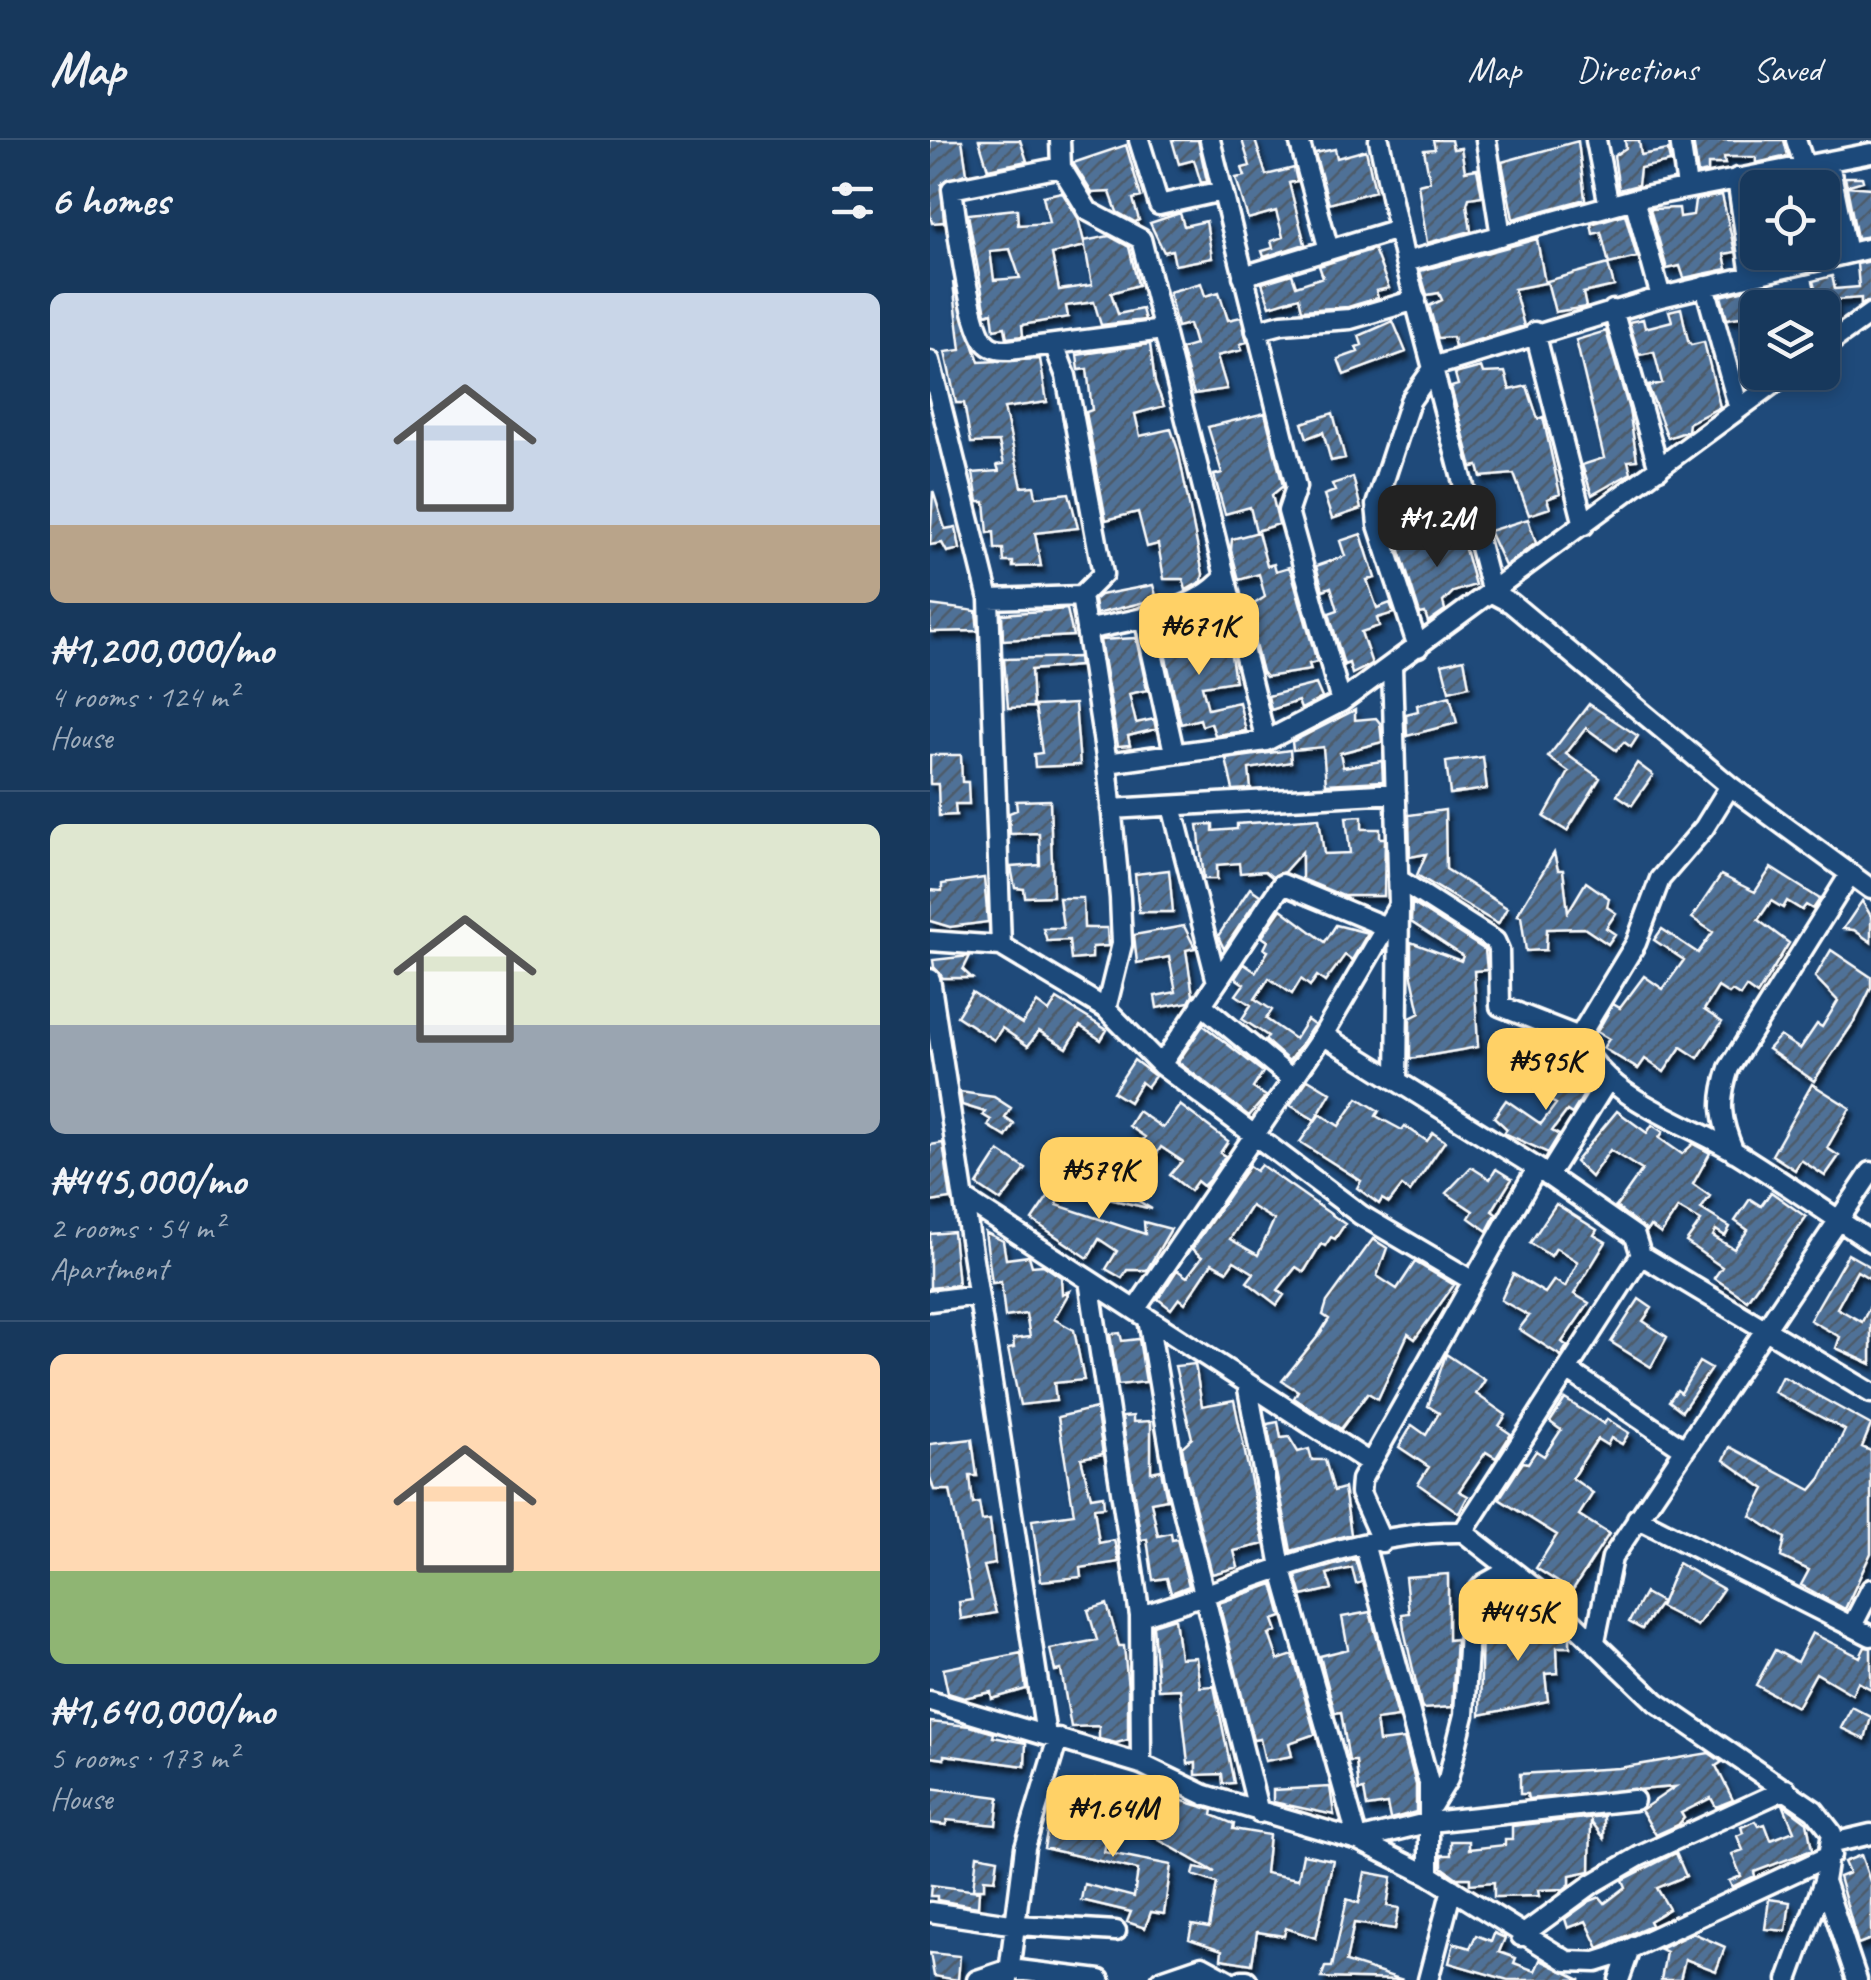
<!DOCTYPE html>
<meta charset="utf-8">
<style>
body{margin:0;font-family:Caveat,sans-serif;background:#203f62;color:#f1f3f6;height:100vh;display:flex;flex-direction:column;font-size:38px;white-space:nowrap}
*{box-sizing:border-box;margin:0}
p{font-size:32px;color:#9eacbb}
.icon{flex:none;width:55px;height:55px;fill:none;stroke:currentColor;stroke-width:2;stroke-linecap:round;stroke-linejoin:round}
.map{position:relative;flex:1;overflow:hidden}
.drawer{display:flex;flex-direction:column;background:#17385c;width:930px}
.drawer>*{flex:none}
.buttons{position:absolute;left:810px;top:30px;display:grid;gap:20px}
.buttons a{display:grid;place-items:center;width:100px;height:100px;border-radius:15px;background:#17385c;box-shadow:0 5px 15px #0003,0 0 0 2px #365272;font-size:50px}
.price{position:absolute;translate:-50% -85px;padding:0 22px;border-radius:20px;background:#ffd166;color:#111;font-size:32px;line-height:65px;filter:drop-shadow(0 2px 5px #0008)}
.price::after{content:'';position:absolute;left:50%;top:60px;width:30px;height:22px;margin-left:-15px;background:inherit;clip-path:polygon(0 0,100% 0,50% 100%)}
.price.on{background:#222;color:#fff}
ul{padding:0;list-style:none}
li{display:grid;align-content:center;gap:20px;height:530px;padding:0 50px}
li+li{border-top:2px solid #365272}
li span{display:grid;place-items:center;height:310px;border-radius:15px;color:#555}
li>.icon{margin-inline-start:auto}
span .icon{width:180px;height:180px;fill:#fffc;stroke-width:1}
li b{font-size:42px}
h2{display:flex;justify-content:space-between;align-items:center;height:120px;padding:0 50px;font-size:42px}
header{display:flex;align-items:center;gap:60px;box-sizing:border-box;height:140px;padding:0 50px;background:#17385c;border-bottom:2px solid #365272}
header strong{font-size:48px}
nav{display:flex;gap:55px;margin-inline-start:auto;font-size:35px}
main{display:flex;flex:1;min-height:0}
.map>svg:first-child{display:block}
.building{fill:url(#building-hatch);stroke:#fff;stroke-width:2.5;fill-rule:evenodd;filter:url(#shadow)}
.lines{fill:none;stroke-linecap:round;stroke-linejoin:round}
.minor-casing{stroke:#fff;stroke-width:25}
.minor{stroke:#1f4a7a;stroke-width:18}
</style>
<header>
<strong>Map</strong>
<nav><a>Map</a><a>Directions</a><a>Saved</a></nav>
</header>
<main>
<section class="drawer">
<h2>6 homes<svg class="icon" aria-label="filters" viewBox="0 0 24 24"><path d="M4 7h16M4 17h16"/><circle cx="9" cy="7" r="2"/><circle cx="15" cy="17" r="2"/></svg></h2>
<ul>
<li><span style="background:linear-gradient(#c9d6e8 75%,#b9a48a 0)"><svg class="icon" aria-label="home" viewBox="0 0 24 24"><path d="M3 11l9-7 9 7M6 9v11h12V9"/></svg></span><div><b>₦1,200,000/mo</b><p>4 rooms · 124 m²</p><p>House</p></div></li>
<li><span style="background:linear-gradient(#dfe7d0 65%,#9aa5b1 0)"><svg class="icon" aria-label="home" viewBox="0 0 24 24"><path d="M3 11l9-7 9 7M6 9v11h12V9"/></svg></span><div><b>₦445,000/mo</b><p>2 rooms · 54 m²</p><p>Apartment</p></div></li>
<li><span style="background:linear-gradient(#ffd9b3 70%,#8fb573 0)"><svg class="icon" aria-label="home" viewBox="0 0 24 24"><path d="M3 11l9-7 9 7M6 9v11h12V9"/></svg></span><div><b>₦1,640,000/mo</b><p>5 rooms · 173 m²</p><p>House</p></div></li>
</ul>
</section>
<div class="map">
<svg width="941" height="1840" viewBox="0 0 941 1840">
<defs>
<pattern id="building-hatch" width="6" height="6" patternUnits="userSpaceOnUse" patternTransform="scale(2.5)"><rect width="6" height="6" fill="#507197"/><path d="M-1 1l2-2M0 6l6-6M5 7l2-2" fill="none" stroke="#4e5b6a"/></pattern>
<filter id="shadow"><feDropShadow dx="3.5" dy="6" stdDeviation="2.5" flood-color="#0009"/></filter>
</defs>
<rect width="100%" height="100%" fill="#1f4a7a"/>
<filter id="ink" filterUnits="userSpaceOnUse"><feTurbulence type="fractalNoise" baseFrequency=".01" numOctaves="2"/><feDisplacementMap in="SourceGraphic" scale="20" xChannelSelector="R" yChannelSelector="G"/><feConvolveMatrix kernelMatrix="1 2 1 2 8 2 1 2 1" color-interpolation-filters="sRGB"/></filter>
<g filter="url(#ink)">
<path class="building" d="M0 0H32L37 33 11 44 14 82 2 83 0 75Z
M49 0H90L97 21 58 29Z
M242 0H268L277 41 271 43 264 20 249 24Z
M312 0H325L336 35 364 28 367 41 359 43 375 104 334 117 332 111 343 108 341 101 353 97 346 71 318 79 306 38 315 36 312 28 320 26Z
M503 0H521L523 9 531 8 535 31 547 29 552 56 539 58 537 64 541 91 497 103 488 44 500 41 494 10 505 9Z
M695 0H709L711 15 738 10 740 22 710 28 708 45 689 50 684 16 696 8Z
M763 0H854L858 16 826 23V17H794L795 24H778V32L768 34Z
M648 1 655 59 583 79 572 22Z
M196 5 211 57 203 59 209 80 205 82 187 72 180 52 162 53 143 23Z
M405 9 407 18 436 10 445 51 399 64 385 13Z
M915 37H932L933 41 916 46 941 48V96L927 98Z
M132 52 148 78 155 106 122 114 129 150 162 145 154 101 179 96 199 107 208 145 181 153 188 174 212 169 215 180 171 185 164 162 136 166 138 177 92 185 93 196 77 198 75 187 64 189 62 172 56 174 38 74 87 69 88 85 119 83 113 56ZM80 109 90 138 64 140 60 111Z
M792 55 805 112 794 114 797 129 754 138 750 126 737 129 720 69 749 68 750 77 763 75 765 60Z
M250 73 254 86 276 81 282 118 245 125 242 110 234 112 220 83Z
M695 74 707 117 679 124 671 92 663 94 661 84Z
M607 99 615 143 584 149 594 186 525 207 523 197 508 198 499 166 512 160 509 153 497 155 490 131Z
M444 109 459 148 446 151 448 158 418 167 372 170 369 157 340 166 332 143 362 134 366 146 393 137 389 126Z
M941 121V161L931 164V158L905 160 907 179 893 180 883 141 902 136 905 149 929 147 927 124Z
M678 124 684 146 653 153 656 167 625 172 617 141Z
M23 142 49 222 110 219 117 262 74 268 92 347 104 346 106 357 139 353 148 388 105 393 111 426 83 427V422H74L73 409H65L64 392 58 393 55 362H48L43 333 69 331 67 325 74 324 69 302 41 303 34 263H26L15 212 31 210Z
M271 143 275 156 289 152 298 180 311 177 317 202 310 204 312 210 287 216 297 249 264 254 251 209 265 205 259 184 247 187 239 152Z
M823 148 828 174 797 179 791 156Z
M751 168 758 201 761 205 774 202 790 267 759 283 758 291 738 298 718 246 732 243 724 212 709 215 699 182 713 179 715 188 742 181 739 171Z
M463 181 476 212 414 235 408 219 428 212 426 207 432 205 429 196Z
M676 191 699 270 707 320 698 321 701 333 662 355 652 325 674 318 646 200Z
M220 204 225 243 234 266 205 274 210 296 241 289 248 310 273 434 272 441 256 450 253 439H234L228 404 217 407 208 372 176 380 156 272 162 270 157 229 149 230 147 215Z
M551 227 553 233 575 232 580 250 597 246 608 279 613 277 630 354 617 359 620 368 599 375 584 334 551 337 548 326 542 327 521 247 528 245 525 234Z
M335 273 353 346 342 355 349 384 326 391 320 367 295 374 284 335 292 333 278 287Z
M403 273 415 318 401 321 393 292 377 298 372 283Z
M423 337 431 369 402 379 394 355 405 351 402 344Z
M3 351 15 389 26 387 30 409 17 412 12 403 0 405Z
M598 379 606 403 575 426 559 391Z
M529 388 545 445 523 452 513 462 515 470 498 482 495 473 490 474 469 408 484 404 482 394 494 391 496 398Z
M328 392 337 426 344 424 346 431 359 427 362 434 387 522 379 524 381 530 336 537 332 532 316 469 335 457 329 434 309 440 301 410 302 399Z
M431 394 445 438 437 440 447 468 460 463 464 473 447 478 449 486 431 492 442 524 422 534 419 523 414 525 399 473 408 470 401 447 393 450 386 426 415 416 410 401Z
M223 445 227 459 166 474 164 460 170 455Z
M0 465 46 471 48 491 0 492Z
M137 469 143 496 73 500 72 474Z
M248 481 261 482 267 505 282 502 284 509H300L305 541 272 546 278 569 309 562 316 591 285 595 281 583 272 586 270 579 251 584 229 487Z
M206 498 217 550 199 554 206 583 224 579 226 589 198 596 200 605 188 606 170 500Z
M148 517 149 526 101 530 103 567 78 568 74 519Z
M534 519 539 546 519 551 512 524Z
M386 544 392 558 371 569 368 561 341 570 338 556Z
M520 556 527 583 477 596 476 574 488 571 487 565Z
M145 564 150 625 105 627 104 614 112 613 105 566Z
M659 564 708 596 701 607 694 602 686 610 656 588 636 614 670 638 637 691 614 677 639 632 618 617Z
M425 570V580L446 578 450 583 452 602 410 613 413 627 452 621 453 641 396 644 393 607 363 610 362 602Z
M360 610 361 622 319 629 321 649 303 650 296 619Z
M0 615H31L32 642H38L39 664H25L26 675 9 676 8 644H0Z
M553 617 557 649 520 654 516 622Z
M707 623 723 635 702 665 687 655Z
M120 660 123 756 95 757 94 749 85 748 81 727 110 725 109 693 80 694 79 673 87 670 86 661Z
M515 670 516 729 577 768 568 784 487 735 496 714 480 717 479 675Z
M432 676V689H450V698H455L454 756H413L372 739V712L354 732 342 737 335 731 310 733 309 723 287 725V739H274L268 685 283 684V691L307 689V684L389 678 394 714 420 713 416 677Z
M624 713 628 730H633L638 772 656 742 679 758 677 767 686 773 676 788 685 794 678 804 654 788 617 789 616 810 596 811 591 776 587 775Z
M841 728 890 759 883 769 876 765 872 770 857 761 853 768 841 761 828 780 859 803 827 855 816 847 810 856 802 851 799 854 788 847 774 870 792 882 768 918 751 907 734 932 715 919 708 929 673 908 679 899 667 892 683 864 690 868 714 836 733 849 754 820 724 800 732 789 768 813 783 792 762 778 791 735 825 752Z
M239 730 243 772H209L205 734Z
M54 738 58 782 20 787 0 781V750L12 751V744Z
M320 748 330 755 294 809 288 796Z
M129 758H153L154 788H177L178 806 162 807V818L141 820 139 800 117 801 113 788H133Z
M932 761 941 776V802L924 790 913 789Z
M482 763 555 810 557 830 544 831 548 907 480 919V878L490 873 481 832V802L531 821 533 816 481 782Z
M351 769 395 802 406 785 438 793 422 820 415 815 395 842 387 836 380 846 371 839 362 854 339 838 325 859 342 870 336 879 365 899 377 880 384 885 359 921 335 900 338 896 312 879 321 865 306 855 314 844 305 838 314 824 326 832 338 811 334 809 338 801 332 797Z
M254 786 265 808 256 810 263 855 259 862 227 868 225 856 246 852 239 817 207 823 204 795Z
M901 810 941 837V848L926 879 884 941 838 909 850 896 870 909 887 884 892 887 908 861 885 837Z
M40 816 33 830 42 838H13L4 827 3 820Z
M42 852 92 884 107 863 119 872 127 859 177 890 171 900 150 886 137 908 109 891 98 906 72 888 64 900 27 876Z
M273 885 333 932 323 948 336 956 319 976 248 922Z
M204 920 225 936 217 947 211 942 199 962 183 952Z
M641 925 663 940 642 974 637 971 622 991 629 995 618 1013 574 993 577 989 564 977 576 960 611 984 626 964 619 960Z
M378 939 401 953 385 980 360 965Z
M882 944 920 968 897 1008 909 1016 895 1036 871 1020 865 1030 842 1015Z
M30 952 64 957 81 968 75 978 84 984 76 997 58 986 61 980 53 975 55 972 32 965Z
M428 958 449 971 446 976 472 990 475 986 497 1001 503 993 515 1001 480 1052 472 1046 459 1063 452 1059 449 1064 427 1048 431 1041 370 1002 390 974 409 986Z
M250 965 298 1001 290 1013 295 1016 279 1040 273 1046 267 1041 260 1051 240 1035 252 1021 231 1007 220 1024 211 1018 213 1015 206 1010 215 997 199 986 208 971 233 988Z
M687 971 717 993 722 985 733 992 729 998 752 1014 763 1004 780 1013 763 1044 780 1056 771 1069 800 1087 795 1096 786 1090 783 1096 804 1109 818 1090 805 1081 820 1059 831 1066 841 1052 876 1077 817 1160 784 1138 792 1127 756 1102 771 1081 748 1068 731 1094 720 1086 717 1091 686 1067 712 1030 680 1010 661 1037 645 1022Z
M13 1003 21 1059 0 1062V1005Z
M69 1011 96 1029 71 1061 47 1045Z
M147 1014 165 1026 160 1032 222 1069 132 1048 127 1065 215 1094 214 1082 241 1089 217 1130H197L192 1138 176 1129 187 1111 169 1099 158 1118 102 1080Z
M331 1025 415 1084 405 1099 401 1097 395 1106 391 1104 374 1132 366 1127 348 1150 354 1155 347 1165 317 1142 324 1133 304 1121 297 1131 282 1123 255 1163 249 1158 241 1169 228 1159 247 1130 257 1137 272 1117 262 1109 319 1026 326 1031ZM321 1066 344 1080 328 1115 300 1099Z
M541 1027 560 1039 566 1029 582 1039 562 1071 566 1074 557 1091 539 1078 543 1071 516 1053Z
M626 1064 667 1090 664 1095 676 1102 644 1154 659 1163 632 1202 637 1206 631 1216 589 1189 599 1176 571 1160 583 1134 615 1153 624 1140 635 1147 648 1122 626 1108 621 1116 600 1103Z
M23 1092 28 1145 0 1148V1094Z
M55 1092 73 1101 76 1119 99 1116 102 1126 113 1125 131 1137 132 1154 140 1151 124 1179 144 1190 154 1240 124 1243 126 1261 90 1265 78 1209 84 1208 83 1199 100 1197 96 1174 75 1177 71 1142 62 1143Z
M443 1099 457 1108 447 1136 467 1149 485 1122 524 1145 485 1199 478 1194 448 1259 438 1253 411 1289 364 1258 368 1251 352 1241 389 1195 399 1179 393 1175 397 1162Z
M918 1114 941 1127V1139L927 1131 907 1168 932 1182 941 1164V1224L906 1208 910 1197 880 1180Z
M709 1159 722 1168 713 1181 737 1197 721 1227 681 1202Z
M190 1193 192 1201 209 1199 216 1242 188 1245 180 1194Z
M516 1214 555 1240 546 1254 576 1275 569 1286 581 1294 566 1318 556 1312 537 1339 529 1351 538 1356 529 1373 488 1344 499 1327 469 1307 482 1285 496 1295 509 1273 498 1266Z
M769 1222 781 1229 752 1271 739 1261 747 1250 751 1253Z
M265 1224 272 1266 304 1260 334 1404 304 1411 308 1427 282 1434 257 1335 252 1307 262 1298 245 1226Z
M852 1236 941 1285 932 1307 941 1311V1413L915 1469 871 1445 879 1430 851 1417 855 1398 821 1376 835 1349 794 1320 800 1307 881 1350 891 1338 915 1290 844 1252Z
M635 1259 674 1284 677 1279 699 1293 692 1304 681 1298 677 1305 667 1299 642 1338 663 1353 649 1375 679 1394 642 1451 606 1428 627 1395 569 1359 593 1322 598 1323 606 1311 614 1316 631 1290 620 1282Z
M166 1268 173 1314 151 1318 161 1357 173 1355 174 1367 164 1368 169 1403 184 1400 189 1422 150 1428 151 1437 111 1441 102 1380 144 1374 128 1277Z
M203 1276V1282L221 1281V1332L231 1330 237 1359 221 1362 228 1396 241 1393 242 1400 247 1399 259 1446 241 1453 237 1438 223 1440 217 1399 211 1400 192 1277Z
M348 1282 351 1298 359 1297 368 1312 379 1309 382 1320H395L404 1351 414 1348 421 1394 361 1411 337 1284Z
M42 1299 47 1336H40L43 1364 49 1363 52 1381 60 1380 65 1424 54 1426 66 1473 31 1479 29 1462 42 1460 39 1444 20 1350H4L0 1337V1304Z
M425 1419 432 1442 426 1444 422 1428 397 1434 402 1449 372 1456 366 1436Z
M748 1423 793 1449 767 1486 730 1467Z
M518 1434V1500L526 1499 522 1567 492 1569 474 1490 472 1474 479 1473 475 1437Z
M343 1444 352 1477 343 1480 347 1491 339 1494 348 1520 363 1515 385 1594 359 1603 362 1616 335 1621 330 1599 323 1600 289 1463Z
M715 1453 731 1462 712 1489 699 1482Z
M177 1464 189 1506H194L198 1549V1600L186 1603 169 1599V1586L141 1587 131 1530 125 1531 120 1509 167 1500 158 1470Z
M440 1472 468 1577 446 1580 449 1602 474 1599 486 1645V1672L460 1679 457 1664 437 1667 434 1650 429 1651 426 1621H419L411 1572 405 1573 390 1516 418 1509 412 1477Z
M245 1478 250 1518 266 1517 270 1547 284 1546 304 1643 293 1644 292 1634 266 1635V1623L258 1624 250 1549 228 1550 223 1485Z
M624 1482 640 1496V1507H627L628 1533 615 1534 618 1561 550 1575 552 1485Z
M882 1493 930 1517 935 1507 941 1508V1549L928 1542 922 1554 886 1533 867 1567 826 1545 845 1510 867 1522Z
M91 1513 96 1549 62 1559 61 1552 34 1558 18 1553 13 1529Z
M922 1567 941 1577 935 1599 911 1588Z
M0 1582 40 1586 64 1593 63 1597 96 1603 95 1626 14 1615V1619L0 1617Z
M779 1613 792 1622 786 1626 803 1660 786 1667 781 1658 751 1673 754 1678 748 1685 726 1695 711 1670 745 1647 598 1659 597 1654H590V1634L689 1628Z
M165 1639 188 1644 174 1712 241 1725 234 1774 221 1772 215 1788 197 1782 201 1772 151 1760 154 1744 204 1757 208 1730 114 1708 118 1687 151 1693Z
M400 1647 404 1675 343 1662V1650Z
M0 1648 69 1657 66 1685 17 1680 16 1685 0 1683Z
M223 1652 283 1670 282 1675 304 1684 303 1689 339 1695 335 1733 368 1739 373 1714 403 1720 386 1798 356 1788 354 1796 327 1792 322 1824 291 1819 292 1810 259 1799 262 1785 279 1788 287 1743 263 1735 265 1728 285 1732 217 1693Z
M853 1664 877 1682 882 1710 824 1732 825 1736 802 1747 799 1741 811 1736 802 1714 813 1710 807 1696 813 1693 811 1687 826 1681 829 1686 835 1684 841 1700 864 1691Z
M674 1676V1698L661 1681 660 1731 640 1735V1744L634 1749 608 1750 609 1756 564 1757V1742L540 1744V1738H527L512 1727V1715H521V1701H539V1709L575 1705V1700H582V1686Z
M746 1713 756 1736 727 1748 739 1769 719 1781 721 1785 669 1808 656 1781 638 1788 635 1779 660 1761 670 1757 675 1763 696 1747 693 1740Z
M47 1715 68 1719 65 1740 54 1739V1749H43Z
M931 1715 941 1744V1799L928 1804 909 1737 919 1733 914 1722Z
M435 1732 462 1737 457 1766 469 1768 465 1789 424 1783 416 1822 473 1840 391 1838 395 1827H402L417 1759 429 1763Z
M1 1745 49 1751 48 1767 7 1760V1756H0Z
M839 1759 860 1762 856 1791 835 1789Z
M564 1793 575 1798 569 1812 586 1818 584 1823 605 1831 610 1820 651 1840H578L519 1823 524 1803 540 1808 546 1795 561 1801Z
M763 1793 795 1807 786 1831 755 1819 750 1840H731L736 1812 730 1809Z
M0 1813 30 1816 28 1840 4 1836Z"/>
<g class="lines">
<defs>
<path id="minor" d="M130 0 131 27 158 71 211 99 336 601
M209 0 229 65 292 51
M280 0 366 347 358 371 411 562
M369 0 399 110
M449 0 475 122 562 453
M556 0 571 96
M666 0 679 66
M750 0 757 47
M866 0 875 27
M899 23 917 113
M131 27 22 49C26 76 39 189 57 204 63 210 72 210 79 210L233 190
M807 38 821 136
M704 59 731 157
M475 122 704 59 941 13
M313 136 468 89
M775 146 809 269
M683 170 729 329
M326 191 352 184 420 179 486 160
M605 192 654 385
M892 208 941 173
M0 221 59 459 71 806
M562 453 581 463 800 646 941 749
M151 456 177 623 190 758 192 804 176 869
M59 459 151 456 173 434 136 236 125 207
M245 468 266 470 309 500
M214 477 244 612
M156 490C201 480 262 474 294 438
M488 507 448 385 446 365 480 261 505 226 731 157 941 108
M462 526 469 765 467 940
M177 623 336 601 411 562 859 232
M800 646 774 688 730 739 706 803 649 897C673 959 755 981 807 1013 852 1041 897 1072 941 1102
M181 669 466 653
M468 739 565 801 569 810 570 866 649 897
M0 801 71 806 176 869 231 925 431 1075 543 1141
M0 839 116 1595
M287 842 352 744 456 787
M271 864 363 940
M393 895 607 1028 705 1096 711 1115 941 1253
M231 925 287 842 242 666
M804 1012C790 979 788 961 799 928L920 734
M618 1036 679 938
M36 1060 440 1323
M159 1140 210 1476 211 1624
M0 1161 48 1155
M205 1170 393 895 469 765
M218 1179 245 1338 329 1673
M639 1231 753 1308
M317 1243 351 1427 428 1700
M707 1378 941 1496
M533 1392 711 1115
M452 1402 430 1353 431 1340 607 1028
M435 1407 499 1643V1735
M210 1476C314 1445 423 1390 533 1392L620 1460 726 1562 884 1670 902 1693 894 1741 858 1840
M922 1486 941 1449
M665 1501 682 1418 941 1032
M0 1561 211 1624 275 1655 428 1700 499 1735 637 1821 666 1822 682 1817 901 1715
M502 1665 518 1639 534 1575 541 1459 554 1444 579 1430
M428 1700 500 1682 704 1660
M903 1703 941 1694
M894 1741 927 1840
M0 1772 87 1785 186 1791
M591 1796 662 1744 710 1716 856 1649
M47 1840 80 1829 170 1840
M78 1840 95 1707 128 1598
M231 1840 272 1826 298 1840
M312 1840H317
M498 1840 522 1749
M689 1840 700 1809"/>
</defs>
<use href="#minor" class="minor-casing"/>
<use href="#minor" class="minor"/>
</g>
</g>
</svg>
<div class="buttons">
<a><svg class="icon" aria-label="locate" viewBox="0 0 24 24"><circle cx="12" cy="12" r="6"/><path d="M12 2v4M12 18v4M2 12h4M18 12h4"/></svg></a>
<a><svg class="icon" aria-label="layers" viewBox="0 0 24 24"><path d="M12 4l9 5-9 5-9-5zM3 14l9 5 9-5"/></svg></a>
</div>
<b class="price on" style="left:507px;top:430px">₦1.2M</b>
<b class="price" style="left:269px;top:538px">₦671K</b>
<b class="price" style="left:616px;top:973px">₦595K</b>
<b class="price" style="left:169px;top:1082px">₦579K</b>
<b class="price" style="left:588px;top:1524px">₦445K</b>
<b class="price" style="left:183px;top:1720px">₦1.64M</b>
</div>
</main>
